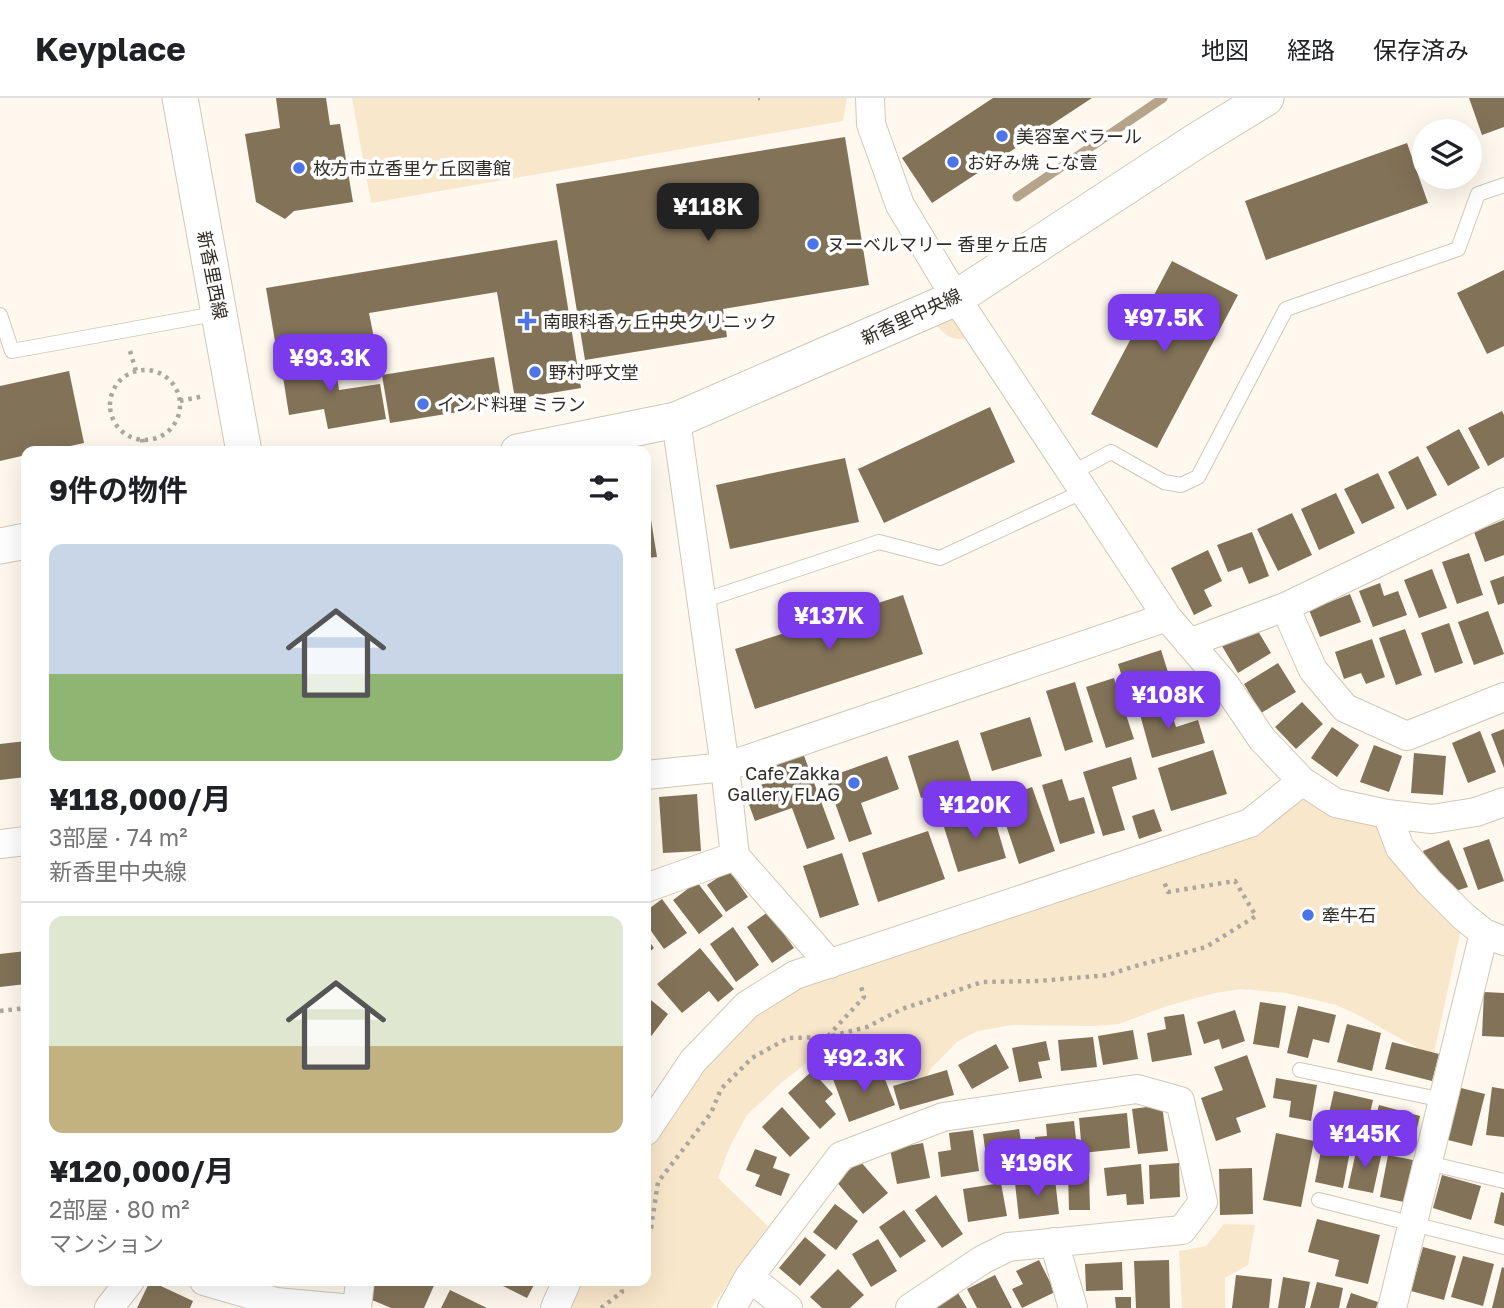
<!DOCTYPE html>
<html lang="ja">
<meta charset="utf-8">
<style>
body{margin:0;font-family:"Golos Text","Noto Sans JP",sans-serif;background:#f6f6f6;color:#202124;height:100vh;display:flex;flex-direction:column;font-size:26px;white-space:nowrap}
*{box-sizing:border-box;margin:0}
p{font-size:23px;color:#757577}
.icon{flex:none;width:38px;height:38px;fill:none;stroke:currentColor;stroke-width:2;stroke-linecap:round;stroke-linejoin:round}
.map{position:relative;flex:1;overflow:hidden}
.drawer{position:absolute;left:21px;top:348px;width:630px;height:840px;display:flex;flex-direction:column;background:#fff;border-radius:14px;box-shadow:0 7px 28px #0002}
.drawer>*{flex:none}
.buttons{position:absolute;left:1412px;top:21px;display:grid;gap:14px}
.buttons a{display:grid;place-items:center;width:70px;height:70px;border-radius:50%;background:#fff;box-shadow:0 7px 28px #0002;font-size:35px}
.price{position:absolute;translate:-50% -60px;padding:0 16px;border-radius:14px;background:#7c3aed;color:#fff;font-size:23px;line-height:46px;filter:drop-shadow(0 2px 4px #0008)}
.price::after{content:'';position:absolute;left:50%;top:42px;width:21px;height:16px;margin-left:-10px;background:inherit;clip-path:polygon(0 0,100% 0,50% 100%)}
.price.selected{background:#222;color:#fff}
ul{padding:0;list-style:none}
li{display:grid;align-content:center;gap:14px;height:371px;padding:0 28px}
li+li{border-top:2px solid #e0e0e0}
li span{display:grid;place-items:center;height:217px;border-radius:14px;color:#555}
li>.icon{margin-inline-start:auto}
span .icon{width:126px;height:126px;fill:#fffc;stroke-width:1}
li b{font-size:30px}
h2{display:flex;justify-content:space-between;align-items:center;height:84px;padding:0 28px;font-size:30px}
header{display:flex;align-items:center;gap:42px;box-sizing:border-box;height:98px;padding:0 35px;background:#fff;border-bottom:2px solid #e0e0e0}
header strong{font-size:33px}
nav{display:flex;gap:38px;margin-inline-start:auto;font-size:24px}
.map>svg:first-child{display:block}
.green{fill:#f9e7cb}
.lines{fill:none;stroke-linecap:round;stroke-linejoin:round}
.stream{stroke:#b5a489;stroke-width:9}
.building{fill:#827258}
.service-casing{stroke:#d1c8b8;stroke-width:16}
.minor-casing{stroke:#d1c8b8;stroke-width:30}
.tertiary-casing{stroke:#d1c8b8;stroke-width:37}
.path{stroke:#aca79e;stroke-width:4.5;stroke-dasharray:3.5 5;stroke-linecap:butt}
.service{stroke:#fff;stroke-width:14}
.minor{stroke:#fff;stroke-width:28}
.tertiary{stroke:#fff;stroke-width:35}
.poi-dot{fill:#4b75e8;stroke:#fff;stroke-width:2.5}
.labels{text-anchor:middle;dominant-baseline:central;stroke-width:7;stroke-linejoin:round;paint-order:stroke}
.poi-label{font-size:18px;fill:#302d26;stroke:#fff;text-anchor:start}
.street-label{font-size:18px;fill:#302d26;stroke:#fff}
</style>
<header>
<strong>Keyplace</strong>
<nav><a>地図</a><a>経路</a><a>保存済み</a></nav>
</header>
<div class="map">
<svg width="1504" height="1210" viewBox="0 0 1504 1210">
<rect width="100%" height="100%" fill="#fef8ee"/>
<path class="green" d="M352 0H847L843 23 371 105Z
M956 200 981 237C949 248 944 236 925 213Z
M1303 696 1379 724 1462 827 1433 959 1362 919 1336 907 1286 895 1242 891 1215 895 1167 908 1119 926 1093 928 1012 927 978 933 958 943 932 969 926 980 919 981 915 978 893 977 860 980 845 975 827 973 808 964 781 985 747 1017 730 1048 718 1080 768 1128 711 1210H567L579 1183H646V1052L701 970 754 915 799 887Z
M1224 1126 1255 1127 1248 1167 1225 1180V1210H1182L1179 1153 1206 1148Z"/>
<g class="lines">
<path class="stream" d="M1017 99 1163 0"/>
</g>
<path class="building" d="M276 0H326L330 27 340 26 353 104 294 113 285 121 256 104 245 36 280 30Z
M993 0H1092L932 105 902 60Z
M1469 0H1504V29L1482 37Z
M845 39 869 187 723 211 727 239 585 262 556 86Z
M1407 45 1428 105 1266 162 1245 103Z
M557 142 581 290 515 301 497 194 369 215 374 240 277 255 266 190Z
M1172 163 1238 197 1157 350 1091 316Z
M1504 172V248L1487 256 1457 195Z
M334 258 339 292 380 286 386 321 328 331 324 311 289 317 281 266Z
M494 259 502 307 390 325 382 277Z
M69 273 84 345 43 354H26V357L0 363V288Z
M990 309 1015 364 884 425 858 371Z
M1502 313 1504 317V359L1488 368 1468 330Z
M1459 331 1480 370 1448 388 1426 349Z
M1418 358 1437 397 1407 412 1388 374Z
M845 360 859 424 730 451 716 387Z
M1378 375 1395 410 1362 426 1344 391Z
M1336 395 1355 435 1319 452 1301 411Z
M646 397H647L657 459 646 460Z
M1292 415 1312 457 1278 473 1257 431Z
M1504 422V457L1485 464 1474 434Z
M1252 434 1269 478 1249 486 1242 469 1228 474 1217 447Z
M1208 452 1222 483 1204 492 1212 508 1194 517 1171 470Z
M1469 455 1483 497 1457 506 1442 464Z
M1432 471 1447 510 1419 520 1404 482Z
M1504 478V505L1498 507 1490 483Z
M1380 485 1384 498 1398 493 1407 517 1373 529 1359 493Z
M1350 496 1361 524 1320 539 1309 512Z
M903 497 923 556 755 611 735 551Z
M1488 513 1504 556 1474 567 1458 524Z
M1449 525 1463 565 1435 575 1421 535Z
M1255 528 1271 555 1238 575 1222 548Z
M1405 531 1422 577 1396 587 1379 540Z
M1372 541 1385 579 1366 586 1361 575 1344 581 1335 554Z
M1161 552 1173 590 1130 604 1118 566Z
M1278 565 1296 594 1261 615 1244 586Z
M1114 580 1134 641 1106 650 1086 589Z
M1075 584 1093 644 1065 653 1046 593Z
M1168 604 1176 629 1198 622 1205 645 1152 660 1139 613Z
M1302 604 1323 626 1296 651 1275 629Z
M1030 619 1042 658 992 673 980 635Z
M1332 629 1359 647 1337 679 1311 660Z
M1504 631V670L1491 636Z
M1480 633 1496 674 1468 685 1452 645Z
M958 642 972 685 921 700 908 658Z
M26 643V679L0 682V646Z
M1374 647 1402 658 1389 694 1360 684Z
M1213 652 1227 696 1171 713 1158 670Z
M803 655 835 741 807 751 792 710 755 723 744 693 766 685 761 670Z
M1414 655 1446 658 1443 697 1411 695Z
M887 658 899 691 861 705 872 736 849 744 826 680Z
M1131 659 1137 681 1112 689 1125 732 1103 738 1083 674Z
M1062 681 1069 703 1084 699 1095 735 1060 746 1042 687Z
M1032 689 1055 753 1019 766 1006 727 1017 723 1008 698Z
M697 696 701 753 663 755 659 699Z
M1154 711 1162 733 1139 741 1132 718Z
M992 712 1006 760 958 774 943 726Z
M928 733 945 781 878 804 862 755Z
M1489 741 1504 783 1478 792 1463 750Z
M1449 742 1468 789 1450 795 1442 776 1433 780 1423 753Z
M842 755 859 807 820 820 803 768Z
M729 772 748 799 726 814 707 787Z
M697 784 723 818 699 836 673 802Z
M662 801 687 835 664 851 646 826V813Z
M768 814 794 850 772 865 747 829Z
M733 829 759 867 736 884 710 846Z
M646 839 654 850 646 857Z
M700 850 734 891 718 904 709 893 682 915 657 886Z
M26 853V886L0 889V856Z
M1484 894 1504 895V939L1482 938Z
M646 898 668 916 646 945Z
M1260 904 1286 908 1279 950 1253 946Z
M1298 908 1336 917 1329 945 1313 941 1308 960 1287 955Z
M1235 912 1245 943 1222 951 1219 941 1204 946 1197 924Z
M1184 916 1192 957 1152 964 1147 935 1166 931 1164 919Z
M1347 926 1381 935 1372 973 1337 964Z
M1133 932 1138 961 1103 967 1098 938Z
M1093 939 1097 969 1061 973 1058 942Z
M1046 943 1050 962 1038 964 1042 980 1019 984 1012 950Z
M1392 944 1439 956 1432 983 1385 971Z
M996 946 1009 970 972 991 958 967Z
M1247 957 1266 1009 1236 1020 1241 1034 1216 1043 1201 1000 1223 992 1214 969Z
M881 971 895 1007 849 1024 833 981 851 974 853 981Z
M947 972 954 997 900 1012 893 988Z
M812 973 833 996 825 1003 836 1016 820 1031 788 995Z
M1276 980 1317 987 1311 1023 1289 1019 1291 1003 1273 1000Z
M1492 989 1504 991V1039L1486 1037Z
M1461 990 1485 996 1472 1048 1448 1042Z
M1334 993 1373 1002 1366 1033 1327 1024Z
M1162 1007 1168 1053 1138 1056 1132 1011Z
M1379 1007 1420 1018 1414 1042 1372 1032Z
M782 1009 810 1040 790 1059 762 1029Z
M1127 1015 1130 1050 1082 1055 1079 1020Z
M1074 1023 1078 1060 1038 1065 1035 1039 1047 1038 1046 1026Z
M1019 1031 1025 1067 988 1073 983 1036Z
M973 1032 979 1073 941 1079 938 1054 951 1052 949 1035Z
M1276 1035 1314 1043 1301 1109 1263 1102Z
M1323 1042 1351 1048 1343 1090 1315 1084Z
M923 1045 930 1080 897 1086 890 1051Z
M1357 1049 1382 1054 1373 1095 1348 1090Z
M755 1051 777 1059 773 1070 790 1076 781 1098 755 1088 760 1077 746 1072Z
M1388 1057 1413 1062 1404 1104 1380 1099Z
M860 1063 888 1095 863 1116 836 1083Z
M1179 1065 1180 1099 1150 1101 1149 1067Z
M1141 1066 1144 1106 1127 1107 1126 1096 1107 1098 1104 1070Z
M1252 1070 1253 1116 1220 1117 1219 1071Z
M1089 1075 1090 1112H1069L1068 1076Z
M1442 1077 1481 1088 1471 1122 1433 1110Z
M1055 1081 1059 1116 1019 1121 1015 1085Z
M1001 1085 1007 1118 968 1124 963 1091Z
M1501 1094 1504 1095V1128L1494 1125Z
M936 1097 963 1136 942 1150 915 1112Z
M835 1106 858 1123 836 1152 813 1134Z
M904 1112 926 1143 900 1160 879 1129Z
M1317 1121 1380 1137 1368 1186 1335 1178 1339 1162 1308 1154Z
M805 1139 826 1157 800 1188 779 1170Z
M878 1141 897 1173 871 1189 852 1156Z
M1423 1149 1456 1158 1444 1202 1411 1193Z
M1463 1158 1494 1166 1483 1208 1451 1199Z
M1039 1162 1055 1194 1022 1210 1012 1191 1023 1186 1016 1173Z
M1169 1162 1170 1210H1136L1134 1163Z
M1122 1164 1123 1192 1086 1193 1085 1166Z
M1502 1169 1504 1170V1210H1492Z
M838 1171 864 1197 850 1210H822L810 1199Z
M995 1177 1012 1210H977L967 1191Z
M1236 1177 1272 1181 1269 1210H1232Z
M1283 1179 1310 1184 1305 1210H1278Z
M150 1183 193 1203 190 1210H137Z
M372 1183H436L424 1210H391L365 1199Z
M493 1183H536L527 1200Z
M1317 1184 1343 1190 1339 1210H1310Z
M450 1192 487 1210H441Z
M958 1195 967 1210H933Z
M1351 1195 1378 1204 1376 1210H1346Z
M1115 1199H1131V1210H1116Z"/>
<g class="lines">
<defs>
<path id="service" d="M0 217 12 253 220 215
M1072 375 1111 354 1164 384 1181 387 1198 379 1286 211 1458 151 1478 96 1504 87
M702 503 879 444 940 460 1084 393
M1300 972 1443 1002
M1428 1065 1504 1083
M1319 1102 1504 1149"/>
<path id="minor" d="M870 0 871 26 900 107 956 200 1167 519 1226 588 1262 641 1302 683 1336 705 1387 716 1432 721 1476 714 1504 704
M676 322 725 669 735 758 830 866
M1285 509 1313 572 1345 610 1407 638 1504 599
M1189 545 1285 509 1504 404
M646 677 725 669 1167 519
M1387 716 1400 750 1429 784 1463 818 1484 835 1504 843
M0 746 26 743
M646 790 735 758
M646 1033 693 963 747 907 795 877 1250 725 1302 683
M1054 1144 1073 1210
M749 1179 788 1210
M204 1183 276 1204 342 1210
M109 1210 130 1183
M357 1210 360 1183
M555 1210 567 1183
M732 1210 749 1179 841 1058 943 1019 1137 991 1180 1003 1203 1104 1182 1132 1008 1149 982 1162 910 1210
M1392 1210 1484 835"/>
<path id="tertiary" d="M180 0 244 354
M518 354 676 322 956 200 1196 43 1266 0
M0 448 26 443"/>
</defs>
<use href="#service" class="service-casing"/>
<use href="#minor" class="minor-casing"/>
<use href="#tertiary" class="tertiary-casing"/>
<path class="path" d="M758 0H760
M130 253 136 273
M110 307a35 35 0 1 1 70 0a35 35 0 1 1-70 0Z
M180 303 204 298
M142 341 144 354
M0 913 26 910
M828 938 864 899 860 885
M646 1137 651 1130 658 1084 711 1015 721 991 752 960 788 940 827 939 867 929 902 911 982 884 1039 883 1108 877 1132 869 1206 849 1256 818 1235 783 1168 794 1163 781
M601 1210 622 1194 619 1183"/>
<use href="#service" class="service"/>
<use href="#minor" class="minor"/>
<use href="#tertiary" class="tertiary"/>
</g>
<g class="poi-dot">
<circle cx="1002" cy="38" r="7"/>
<circle cx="953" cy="64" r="7"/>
<circle cx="299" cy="70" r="7"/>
<circle cx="813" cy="146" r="7"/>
<path d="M523.5 212.5h7v7h7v7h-7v7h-7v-7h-7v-7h7z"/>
<circle cx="535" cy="274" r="7"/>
<circle cx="423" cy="306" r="7"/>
<circle cx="854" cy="685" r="7"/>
<circle cx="1308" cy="817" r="7"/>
</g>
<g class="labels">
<g class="poi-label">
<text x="1016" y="38">美容室べラール</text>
<text x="967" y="64">お好み焼 こな壹</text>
<text x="313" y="70">枚方市立香里ケ丘図書館</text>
<text x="827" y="146">ヌーベルマリー 香里ヶ丘店</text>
<text x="543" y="223">南眼科香ヶ丘中央クリニック</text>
<text x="549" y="274">野村呼文堂</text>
<text x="437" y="306">インド料理 ミラン</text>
<text x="840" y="675" text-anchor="end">Cafe Zakka<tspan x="840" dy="21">Gallery FLAG</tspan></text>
<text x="1322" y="817">牽牛石</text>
</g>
<g class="street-label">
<text transform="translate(213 177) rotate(79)">新香里西線</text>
<text transform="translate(911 218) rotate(-25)">新香里中央線</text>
</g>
</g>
</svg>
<div class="buttons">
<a><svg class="icon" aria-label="layers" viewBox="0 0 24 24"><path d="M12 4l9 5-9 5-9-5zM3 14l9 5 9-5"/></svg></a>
</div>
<b class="price selected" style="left:708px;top:145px">¥118K</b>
<b class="price" style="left:1164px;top:256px">¥97.5K</b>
<b class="price" style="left:330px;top:296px">¥93.3K</b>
<b class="price" style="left:829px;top:554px">¥137K</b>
<b class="price" style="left:1168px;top:633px">¥108K</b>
<b class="price" style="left:975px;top:743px">¥120K</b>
<b class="price" style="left:864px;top:996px">¥92.3K</b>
<b class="price" style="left:1365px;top:1072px">¥145K</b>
<b class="price" style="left:1037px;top:1101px">¥196K</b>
<section class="drawer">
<h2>9件の物件<svg class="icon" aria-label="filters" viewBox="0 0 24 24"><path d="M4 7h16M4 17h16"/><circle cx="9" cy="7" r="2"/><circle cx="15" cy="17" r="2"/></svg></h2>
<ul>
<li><span style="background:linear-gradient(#c9d6e8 60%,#8fb573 0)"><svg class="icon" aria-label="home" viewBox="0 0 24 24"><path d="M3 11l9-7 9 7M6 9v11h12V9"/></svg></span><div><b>¥118,000/月</b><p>3部屋 · 74 m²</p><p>新香里中央線</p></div></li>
<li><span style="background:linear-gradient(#dfe7d0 60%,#c2b280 0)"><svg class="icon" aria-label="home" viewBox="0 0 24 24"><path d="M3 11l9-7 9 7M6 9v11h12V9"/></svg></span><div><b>¥120,000/月</b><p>2部屋 · 80 m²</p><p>マンション</p></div></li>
</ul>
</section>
</div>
